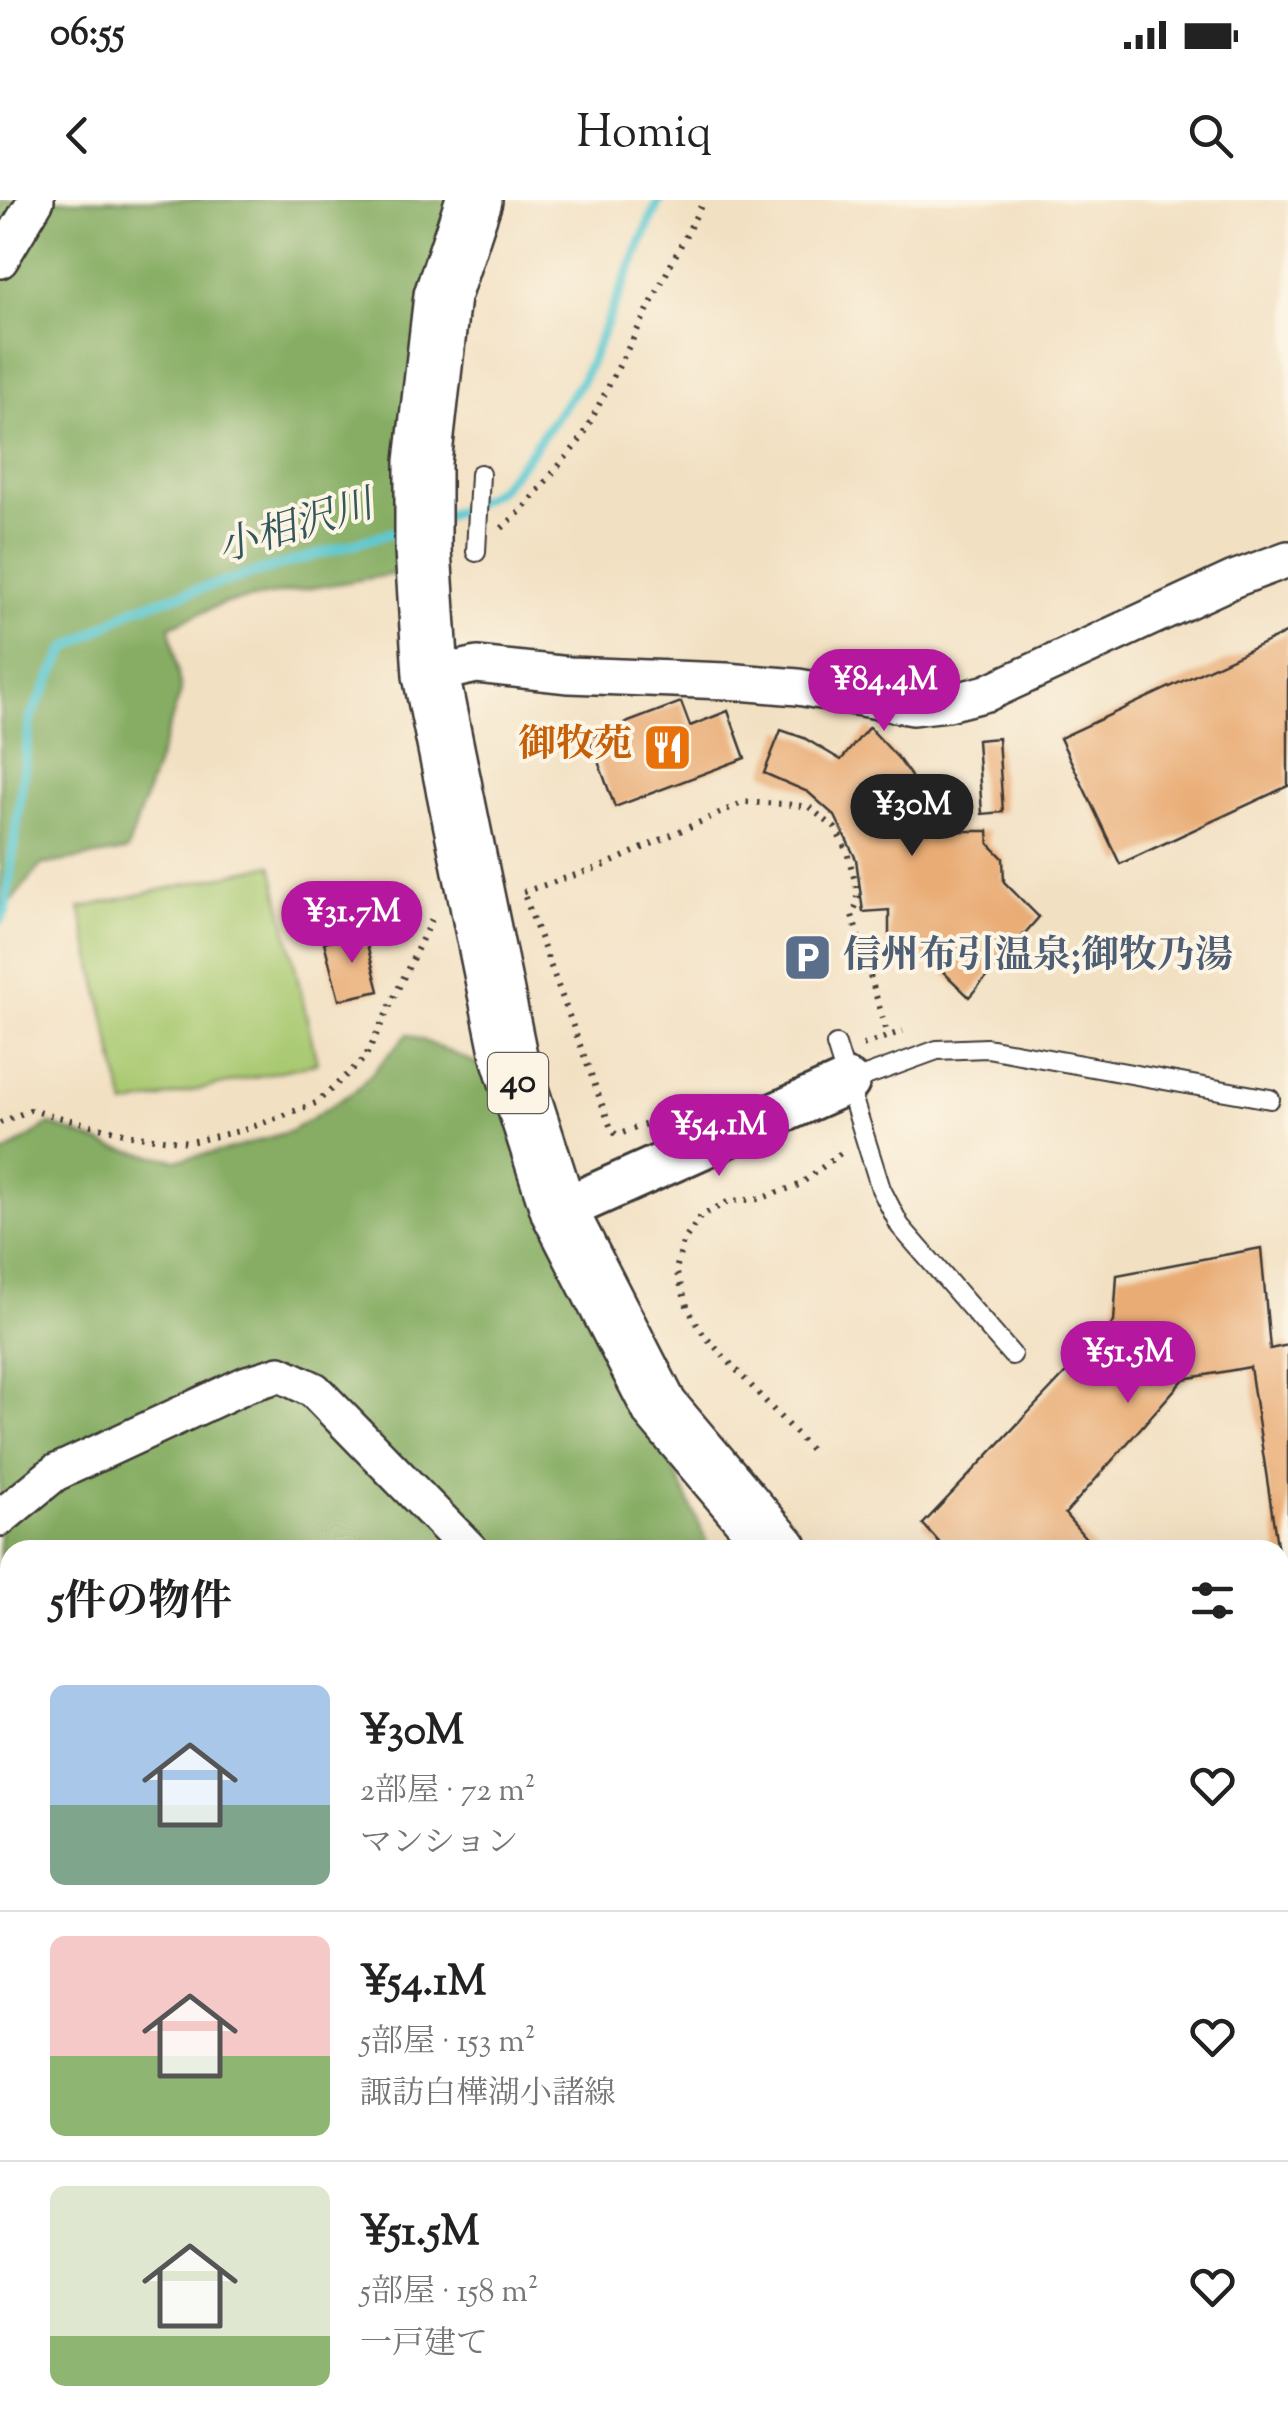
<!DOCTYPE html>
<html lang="ja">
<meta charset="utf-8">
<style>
body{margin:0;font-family:"Sorts Mill Goudy","Noto Serif JP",serif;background:#f6f6f6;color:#222;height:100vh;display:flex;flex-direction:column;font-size:38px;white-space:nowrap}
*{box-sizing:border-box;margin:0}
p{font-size:32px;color:#767676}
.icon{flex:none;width:55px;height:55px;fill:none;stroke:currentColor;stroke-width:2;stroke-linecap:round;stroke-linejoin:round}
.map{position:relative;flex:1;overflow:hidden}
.panel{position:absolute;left:0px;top:1340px;width:1290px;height:892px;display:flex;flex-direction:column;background:#fff;border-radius:30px 30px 0 0;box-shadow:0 10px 40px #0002}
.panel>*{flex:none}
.price{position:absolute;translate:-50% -85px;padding:0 22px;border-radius:35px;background:#b5179e;color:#fff;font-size:32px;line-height:65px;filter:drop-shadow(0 2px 5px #0008)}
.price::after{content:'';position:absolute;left:50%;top:60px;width:30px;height:22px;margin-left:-15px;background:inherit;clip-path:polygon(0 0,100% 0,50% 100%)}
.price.active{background:#222;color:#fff}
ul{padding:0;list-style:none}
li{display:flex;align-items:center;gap:30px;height:250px;padding:0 50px}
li+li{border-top:2px solid #e0e0e0}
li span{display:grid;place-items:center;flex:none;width:280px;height:200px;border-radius:15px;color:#555}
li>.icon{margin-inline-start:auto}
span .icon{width:120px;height:120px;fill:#fffc;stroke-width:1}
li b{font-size:42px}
h2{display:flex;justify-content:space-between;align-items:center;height:120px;padding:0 50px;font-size:42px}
.status{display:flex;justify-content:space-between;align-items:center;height:70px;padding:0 50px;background:#fff;direction:ltr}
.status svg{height:28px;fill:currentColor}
header{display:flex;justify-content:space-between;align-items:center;height:130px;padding:0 50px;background:#fff;font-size:45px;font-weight:600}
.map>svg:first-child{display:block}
.green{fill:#a9c971;stroke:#627246;stroke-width:2.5}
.forest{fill:#86ad63;stroke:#516440;stroke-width:2.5}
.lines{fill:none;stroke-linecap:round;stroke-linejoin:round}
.stream{stroke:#5bc8d0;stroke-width:10}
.building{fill:#e9ac74}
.service-casing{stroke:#3c3935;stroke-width:22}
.minor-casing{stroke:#3c3935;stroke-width:40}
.tertiary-casing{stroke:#3c3935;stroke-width:48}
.primary-casing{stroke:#3c3935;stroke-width:60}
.path{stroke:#3c3935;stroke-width:6;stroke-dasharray:2.5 8;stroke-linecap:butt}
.service{stroke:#fff;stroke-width:18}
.minor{stroke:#fff;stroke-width:35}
.tertiary{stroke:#fff;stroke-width:42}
.primary{stroke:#fff;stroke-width:55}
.labels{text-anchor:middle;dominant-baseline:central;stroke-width:8;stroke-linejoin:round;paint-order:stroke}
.shield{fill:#fcf5e5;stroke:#5f5d58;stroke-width:2.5}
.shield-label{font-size:35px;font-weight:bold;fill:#1c1c1c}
.food-label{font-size:38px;font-weight:bold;fill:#c56008;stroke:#fcf5e5;text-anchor:end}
.service-label{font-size:38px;font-weight:bold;fill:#4e5e75;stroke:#fcf5e5;text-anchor:start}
.water-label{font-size:40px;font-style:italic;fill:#32585b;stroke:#fcf5e5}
</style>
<div class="status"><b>06:55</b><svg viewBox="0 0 49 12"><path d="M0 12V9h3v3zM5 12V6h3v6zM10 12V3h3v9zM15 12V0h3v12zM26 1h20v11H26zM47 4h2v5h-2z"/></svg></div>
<header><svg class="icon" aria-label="back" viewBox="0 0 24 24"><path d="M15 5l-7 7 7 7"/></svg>Homiq<svg class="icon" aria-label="search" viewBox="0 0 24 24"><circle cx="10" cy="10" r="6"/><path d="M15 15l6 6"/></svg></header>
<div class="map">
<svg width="1288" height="2231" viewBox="0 0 1288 2231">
<rect width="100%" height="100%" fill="#fcf5e5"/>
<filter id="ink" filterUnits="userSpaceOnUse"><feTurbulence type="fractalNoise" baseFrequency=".01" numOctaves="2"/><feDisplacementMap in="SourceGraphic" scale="20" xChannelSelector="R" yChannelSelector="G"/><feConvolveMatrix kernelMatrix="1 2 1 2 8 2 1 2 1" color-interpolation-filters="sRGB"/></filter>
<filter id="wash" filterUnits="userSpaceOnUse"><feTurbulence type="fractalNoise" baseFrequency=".0048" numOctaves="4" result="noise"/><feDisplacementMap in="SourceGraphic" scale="40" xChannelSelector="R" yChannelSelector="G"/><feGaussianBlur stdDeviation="2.25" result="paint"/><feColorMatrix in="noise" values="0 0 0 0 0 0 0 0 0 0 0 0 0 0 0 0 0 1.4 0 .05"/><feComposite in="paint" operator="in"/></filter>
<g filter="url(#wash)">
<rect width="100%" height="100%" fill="#f2e0c2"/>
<path class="green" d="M272 665 317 863 125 906 80 708Z"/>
<path class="forest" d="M0 0H453L401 373 224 403 170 426 181 492 127 651 41 665 0 715Z
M408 834 490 869 706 1339 707 1350H10V2222H1169L1173 2231H0V956L50 924 111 947 176 960 228 950 291 931 356 890Z"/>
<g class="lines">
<path class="stream" d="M439 318 462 310 498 290 527 257 583 179 659 0
M0 720 5 712 31 516 66 449 135 408 404 329"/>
</g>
<g id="blocks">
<path class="building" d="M1288 432V586L1120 664 1060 538Z
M681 502 690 526 728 511 745 558 615 607 589 537Z
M869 527 898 558 910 575 928 612 933 631H988L989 644 1003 658 1004 682 1039 717 969 797 927 756 900 759V742H889V710L863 712 856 659 835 616 808 592 764 573 781 530 804 538 841 560Z
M998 538 1003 612 982 614 977 540Z
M364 733 379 791 339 800 324 742Z
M1261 1048 1270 1149 1288 1145V1418L1250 1167 1184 1179 1065 1314 1096 1350H946L923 1324 1114 1122 1117 1075Z"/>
</g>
</g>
<g filter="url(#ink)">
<use href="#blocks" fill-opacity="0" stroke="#3c3935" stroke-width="2.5"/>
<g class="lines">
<defs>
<path id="service" d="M476 352 480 274
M836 845 881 989 900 1026 1012 1155
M849 882 937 850 987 848 1270 899
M1280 1808 1288 1801"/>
<path id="minor" d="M0 60 36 0
M431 475 477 465 569 475 726 481 798 487 913 507 948 503 987 493 1234 379 1288 359
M0 1318 55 1273 247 1184 280 1174 314 1190 470 1350
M1253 2222 1256 2231"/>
<path id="tertiary" d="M559 1011 848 882"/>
<path id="primary" d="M474 0 442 96 423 262V350L431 475 509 856 559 1011 660 1208 780 1350
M1280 2148 1288 2196"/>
</defs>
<use href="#service" class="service-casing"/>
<use href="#minor" class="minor-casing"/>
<use href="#tertiary" class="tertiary-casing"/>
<use href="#primary" class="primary-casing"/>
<path class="path" d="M502 328 521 311 582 238 704 0
M523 692 603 666 744 602 785 604 809 607 835 628 847 652 857 688V703L852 715 888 836
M525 697 612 931 617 935 674 914
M863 845 903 831
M0 923 30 910 136 936 190 942 244 930 316 903 365 858 434 714
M810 1249 703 1134 688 1109 676 1070 683 1042 701 1016 729 1001 759 999 799 985 842 952"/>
<use href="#service" class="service"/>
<use href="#minor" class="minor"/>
<use href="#tertiary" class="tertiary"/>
<use href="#primary" class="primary"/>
</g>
</g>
<defs>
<symbol id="restaurant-square" viewBox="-11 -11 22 22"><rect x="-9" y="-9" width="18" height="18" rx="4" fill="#e8710a" stroke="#fcf5e5"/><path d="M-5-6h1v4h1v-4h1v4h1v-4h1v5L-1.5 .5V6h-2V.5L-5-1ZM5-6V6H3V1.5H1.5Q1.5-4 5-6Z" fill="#fff"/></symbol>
<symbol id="parking-square" viewBox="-11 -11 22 22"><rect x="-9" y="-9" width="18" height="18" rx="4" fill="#5c6f8a" stroke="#fcf5e5"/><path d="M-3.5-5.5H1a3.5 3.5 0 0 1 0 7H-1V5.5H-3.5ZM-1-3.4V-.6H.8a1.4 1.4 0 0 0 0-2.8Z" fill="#fff"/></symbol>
</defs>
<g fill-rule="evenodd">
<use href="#restaurant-square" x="640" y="520" width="55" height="55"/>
<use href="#parking-square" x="780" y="730" width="55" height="55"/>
</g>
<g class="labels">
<rect class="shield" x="488" y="853" width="60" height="60" rx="8"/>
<g class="shield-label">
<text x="518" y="883">40</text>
</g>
<g class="food-label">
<text x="632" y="547">御牧苑</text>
</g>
<g class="service-label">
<text x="843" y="758">信州布引温泉;御牧乃湯</text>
</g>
<g class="water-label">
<text transform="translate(296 329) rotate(-17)">小相沢川</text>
</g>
</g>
</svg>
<b class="price" style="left:884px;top:534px">¥84.4M</b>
<b class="price active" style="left:912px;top:659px">¥30M</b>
<b class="price" style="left:352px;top:766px">¥31.7M</b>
<b class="price" style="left:719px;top:979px">¥54.1M</b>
<b class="price" style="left:1128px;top:1206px">¥51.5M</b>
<section class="panel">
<h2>5件の物件<svg class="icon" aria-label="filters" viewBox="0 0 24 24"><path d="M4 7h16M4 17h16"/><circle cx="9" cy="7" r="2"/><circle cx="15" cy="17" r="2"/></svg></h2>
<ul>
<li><span style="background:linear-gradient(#a9c7e8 60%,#7fa58c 0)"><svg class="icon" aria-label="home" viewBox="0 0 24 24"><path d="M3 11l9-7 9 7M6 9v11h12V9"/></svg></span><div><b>¥30M</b><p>2部屋 · 72 m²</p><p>マンション</p></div><svg class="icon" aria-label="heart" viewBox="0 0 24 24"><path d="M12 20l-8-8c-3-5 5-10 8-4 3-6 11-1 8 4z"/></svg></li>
<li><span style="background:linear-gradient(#f6c9c9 60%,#8fb573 0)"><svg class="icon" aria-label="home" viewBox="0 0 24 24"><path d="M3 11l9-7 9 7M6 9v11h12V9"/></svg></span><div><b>¥54.1M</b><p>5部屋 · 153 m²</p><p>諏訪白樺湖小諸線</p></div><svg class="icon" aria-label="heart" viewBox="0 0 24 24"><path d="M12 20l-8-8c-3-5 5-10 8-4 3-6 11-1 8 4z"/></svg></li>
<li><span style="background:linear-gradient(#dfe7d0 75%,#8fb573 0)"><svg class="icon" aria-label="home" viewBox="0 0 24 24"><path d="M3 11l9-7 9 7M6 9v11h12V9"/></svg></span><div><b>¥51.5M</b><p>5部屋 · 158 m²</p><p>一戸建て</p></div><svg class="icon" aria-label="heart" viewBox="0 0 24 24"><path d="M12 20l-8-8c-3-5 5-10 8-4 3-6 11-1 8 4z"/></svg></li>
</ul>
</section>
</div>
